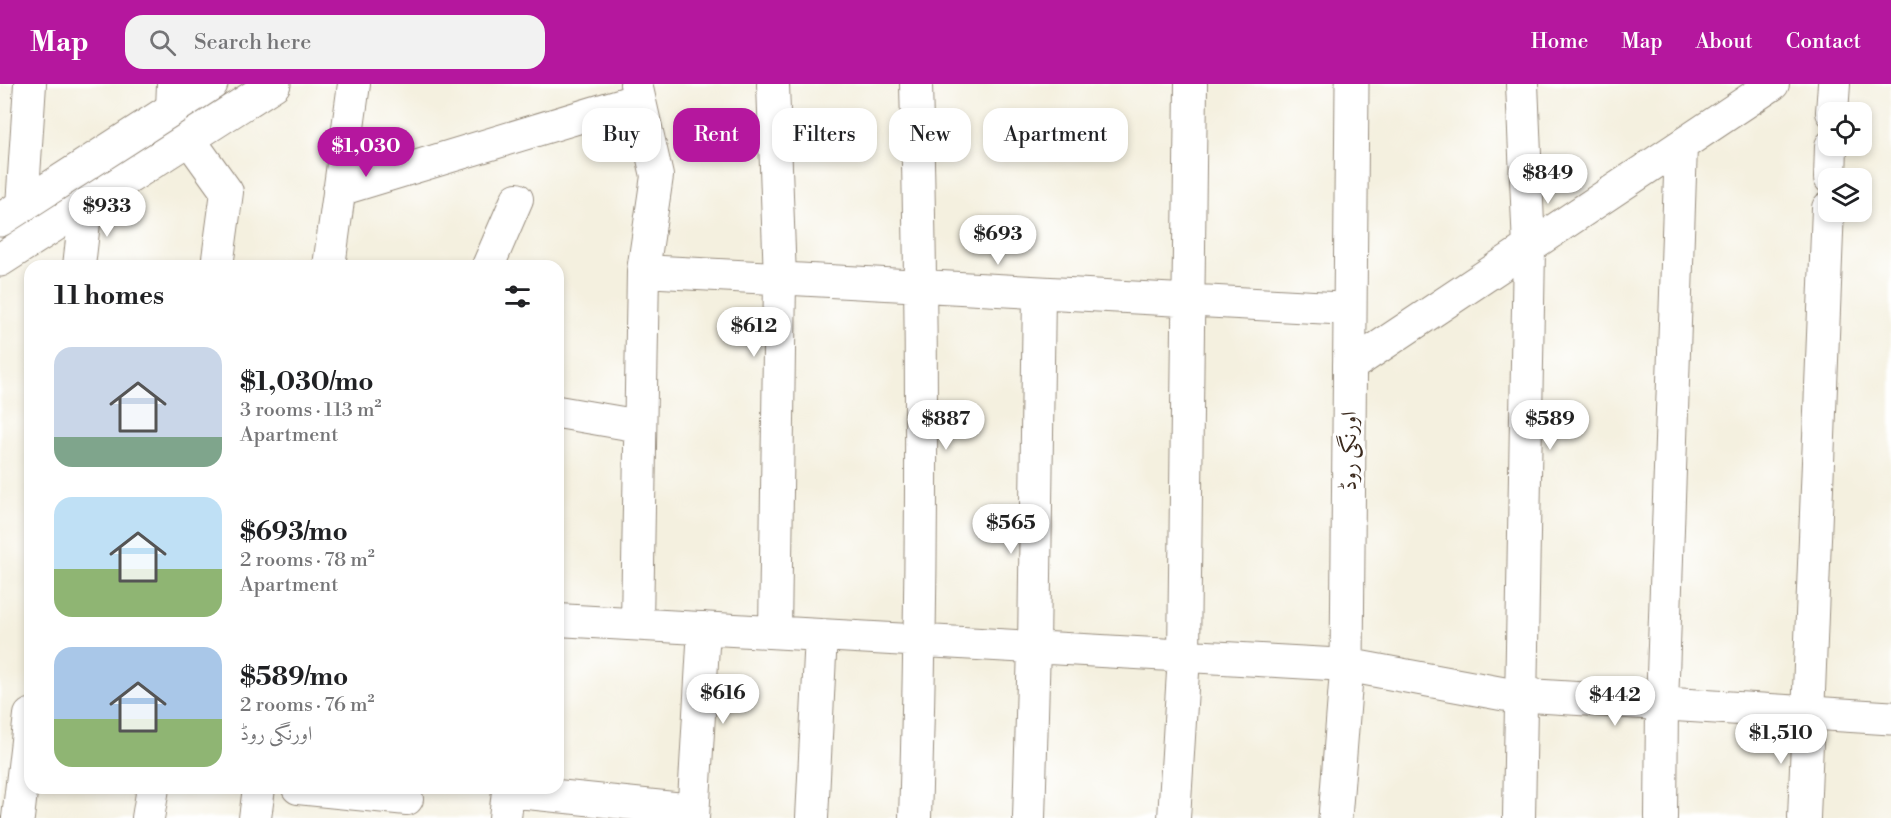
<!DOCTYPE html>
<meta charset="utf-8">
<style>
body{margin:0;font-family:"Libre Bodoni",Amiri,serif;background:#f2f2f2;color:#202124;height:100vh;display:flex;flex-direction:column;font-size:22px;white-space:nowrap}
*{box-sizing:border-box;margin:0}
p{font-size:20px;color:#757577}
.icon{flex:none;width:33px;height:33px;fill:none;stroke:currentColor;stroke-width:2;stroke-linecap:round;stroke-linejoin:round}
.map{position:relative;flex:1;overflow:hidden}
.panel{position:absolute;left:24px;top:176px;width:540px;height:534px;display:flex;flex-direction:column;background:#fff;border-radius:18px;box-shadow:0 3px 9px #0003}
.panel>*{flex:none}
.top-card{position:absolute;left:582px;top:24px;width:570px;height:54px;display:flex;gap:12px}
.fabs{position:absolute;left:1818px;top:18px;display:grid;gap:12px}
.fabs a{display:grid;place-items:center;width:54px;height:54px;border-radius:12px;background:#fff;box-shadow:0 3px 9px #0003;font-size:30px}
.price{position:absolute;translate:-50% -51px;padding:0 14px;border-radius:21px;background:#fff;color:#222;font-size:20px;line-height:39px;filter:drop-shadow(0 2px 3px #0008)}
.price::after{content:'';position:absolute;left:50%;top:36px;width:18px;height:14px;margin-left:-9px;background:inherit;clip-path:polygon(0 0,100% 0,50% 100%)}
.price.on{background:#b5179e;color:#fff}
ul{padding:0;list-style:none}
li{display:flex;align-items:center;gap:18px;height:150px;padding:0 30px}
li span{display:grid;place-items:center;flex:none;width:168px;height:120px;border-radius:18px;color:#555}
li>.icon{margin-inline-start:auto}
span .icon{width:72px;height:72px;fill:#fffc;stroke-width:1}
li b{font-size:26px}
h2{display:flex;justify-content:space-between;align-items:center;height:72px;padding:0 30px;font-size:26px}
.pill{padding:0 21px;border-radius:18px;background:#fff;box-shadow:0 3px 9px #0003;font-size:21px;line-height:54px}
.pill.on{background:#b5179e;color:#fff}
header{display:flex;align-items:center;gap:36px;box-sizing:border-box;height:84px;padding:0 30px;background:#b5179e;color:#fff}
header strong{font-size:28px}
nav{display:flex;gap:33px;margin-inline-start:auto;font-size:21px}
.search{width:420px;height:54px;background:#f2f2f2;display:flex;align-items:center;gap:15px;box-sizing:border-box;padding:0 21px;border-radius:18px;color:#757577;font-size:22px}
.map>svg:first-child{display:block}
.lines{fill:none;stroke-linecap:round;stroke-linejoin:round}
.minor-casing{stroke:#988d7e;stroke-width:34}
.tertiary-casing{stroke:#988d7e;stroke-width:35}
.secondary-casing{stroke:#988d7e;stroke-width:35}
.minor{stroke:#fff;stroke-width:32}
.tertiary{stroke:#fff;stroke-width:33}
.secondary{stroke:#fff;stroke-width:33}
.labels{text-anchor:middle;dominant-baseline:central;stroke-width:6;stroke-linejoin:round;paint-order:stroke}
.street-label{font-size:22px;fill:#3b2a1e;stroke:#fff}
</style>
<header>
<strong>Map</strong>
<div class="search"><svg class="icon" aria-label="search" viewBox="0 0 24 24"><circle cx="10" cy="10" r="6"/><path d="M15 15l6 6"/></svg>Search here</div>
<nav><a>Home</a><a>Map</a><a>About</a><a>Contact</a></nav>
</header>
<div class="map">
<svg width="1891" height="734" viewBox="0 0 1891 734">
<rect width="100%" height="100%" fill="#fff"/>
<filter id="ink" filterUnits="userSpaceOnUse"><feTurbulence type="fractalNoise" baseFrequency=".0167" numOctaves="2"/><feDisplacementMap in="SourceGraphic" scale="12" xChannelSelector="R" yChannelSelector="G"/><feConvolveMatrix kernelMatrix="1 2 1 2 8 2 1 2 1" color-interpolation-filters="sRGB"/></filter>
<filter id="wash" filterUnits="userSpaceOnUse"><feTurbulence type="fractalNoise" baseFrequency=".008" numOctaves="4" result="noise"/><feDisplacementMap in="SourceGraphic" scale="24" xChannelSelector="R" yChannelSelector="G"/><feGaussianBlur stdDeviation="1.35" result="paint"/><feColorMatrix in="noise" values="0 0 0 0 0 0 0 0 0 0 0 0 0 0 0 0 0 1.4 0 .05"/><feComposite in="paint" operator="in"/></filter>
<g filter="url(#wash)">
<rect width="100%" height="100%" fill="#f4f0df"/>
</g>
<g filter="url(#ink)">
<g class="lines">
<defs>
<path id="minor" d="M636 0 657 92 643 187 637 540
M773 0 780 195 775 548
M172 25 173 0
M1832 28 1834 0
M189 55 227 108 217 182
M1830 94 1831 62
M339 106 639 15
M22 122 30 0
M79 182 86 121
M329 182 354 0
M488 182 517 115
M643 187 1350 225
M1349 283 1773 0
M558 328 640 342
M558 536 1347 581
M298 704 407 715
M18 734 30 631
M148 734 153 704
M255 734 259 704
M505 734 508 707 693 726
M693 734 704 544
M812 734 821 551
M915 734C923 489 923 245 916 0
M1029 734 1034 563 1039 209
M1174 734 1184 572 1191 0
M1519 734 1529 164 1522 0
M1661 734 1662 621 1681 62
M1804 734 1828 124"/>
<path id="tertiary" d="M1347 581 1504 610 1891 634"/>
<path id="secondary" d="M0 136 211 0
M0 176 274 0
M1335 734 1347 581 1352 0"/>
</defs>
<use href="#minor" class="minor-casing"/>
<use href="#tertiary" class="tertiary-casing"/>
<use href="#secondary" class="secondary-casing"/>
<use href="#minor" class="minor"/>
<use href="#tertiary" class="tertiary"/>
<use href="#secondary" class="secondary"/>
</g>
</g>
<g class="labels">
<g class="street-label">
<text transform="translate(1349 367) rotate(-90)">اورنگی روڈ</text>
</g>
</g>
</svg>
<div class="fabs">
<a><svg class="icon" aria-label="locate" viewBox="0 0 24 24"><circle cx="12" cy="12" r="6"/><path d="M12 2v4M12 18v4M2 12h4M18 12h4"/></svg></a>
<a><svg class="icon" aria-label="layers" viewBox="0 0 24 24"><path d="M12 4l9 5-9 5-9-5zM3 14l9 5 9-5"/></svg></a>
</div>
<b class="price on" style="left:366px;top:94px">$1,030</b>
<b class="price" style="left:1548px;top:121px">$849</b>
<b class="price" style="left:107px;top:154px">$933</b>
<b class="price" style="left:998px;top:182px">$693</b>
<b class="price" style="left:754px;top:274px">$612</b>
<b class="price" style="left:946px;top:367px">$887</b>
<b class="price" style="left:1550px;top:367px">$589</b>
<b class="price" style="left:1011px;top:471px">$565</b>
<b class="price" style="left:723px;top:641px">$616</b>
<b class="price" style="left:1615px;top:643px">$442</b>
<b class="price" style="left:1781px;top:681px">$1,510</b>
<div class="top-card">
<a class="pill">Buy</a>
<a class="pill on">Rent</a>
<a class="pill">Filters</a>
<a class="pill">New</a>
<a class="pill">Apartment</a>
</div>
<section class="panel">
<h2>11 homes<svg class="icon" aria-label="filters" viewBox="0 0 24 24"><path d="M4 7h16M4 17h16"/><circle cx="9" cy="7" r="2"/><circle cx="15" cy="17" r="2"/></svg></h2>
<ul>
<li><span style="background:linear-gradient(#c9d6e8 75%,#7fa58c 0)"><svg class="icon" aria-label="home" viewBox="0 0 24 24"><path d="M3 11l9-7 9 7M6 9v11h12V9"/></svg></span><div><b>$1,030/mo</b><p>3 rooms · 113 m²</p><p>Apartment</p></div></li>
<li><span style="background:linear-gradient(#bfe0f5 60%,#8fb573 0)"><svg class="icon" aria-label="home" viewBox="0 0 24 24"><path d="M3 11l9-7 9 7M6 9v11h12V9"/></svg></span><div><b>$693/mo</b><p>2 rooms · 78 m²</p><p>Apartment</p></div></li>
<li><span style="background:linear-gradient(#a9c7e8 60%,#8fb573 0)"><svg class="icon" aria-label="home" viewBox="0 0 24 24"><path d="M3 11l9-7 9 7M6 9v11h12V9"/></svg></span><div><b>$589/mo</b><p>2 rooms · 76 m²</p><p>اورنگی روڈ</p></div></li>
</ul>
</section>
</div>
